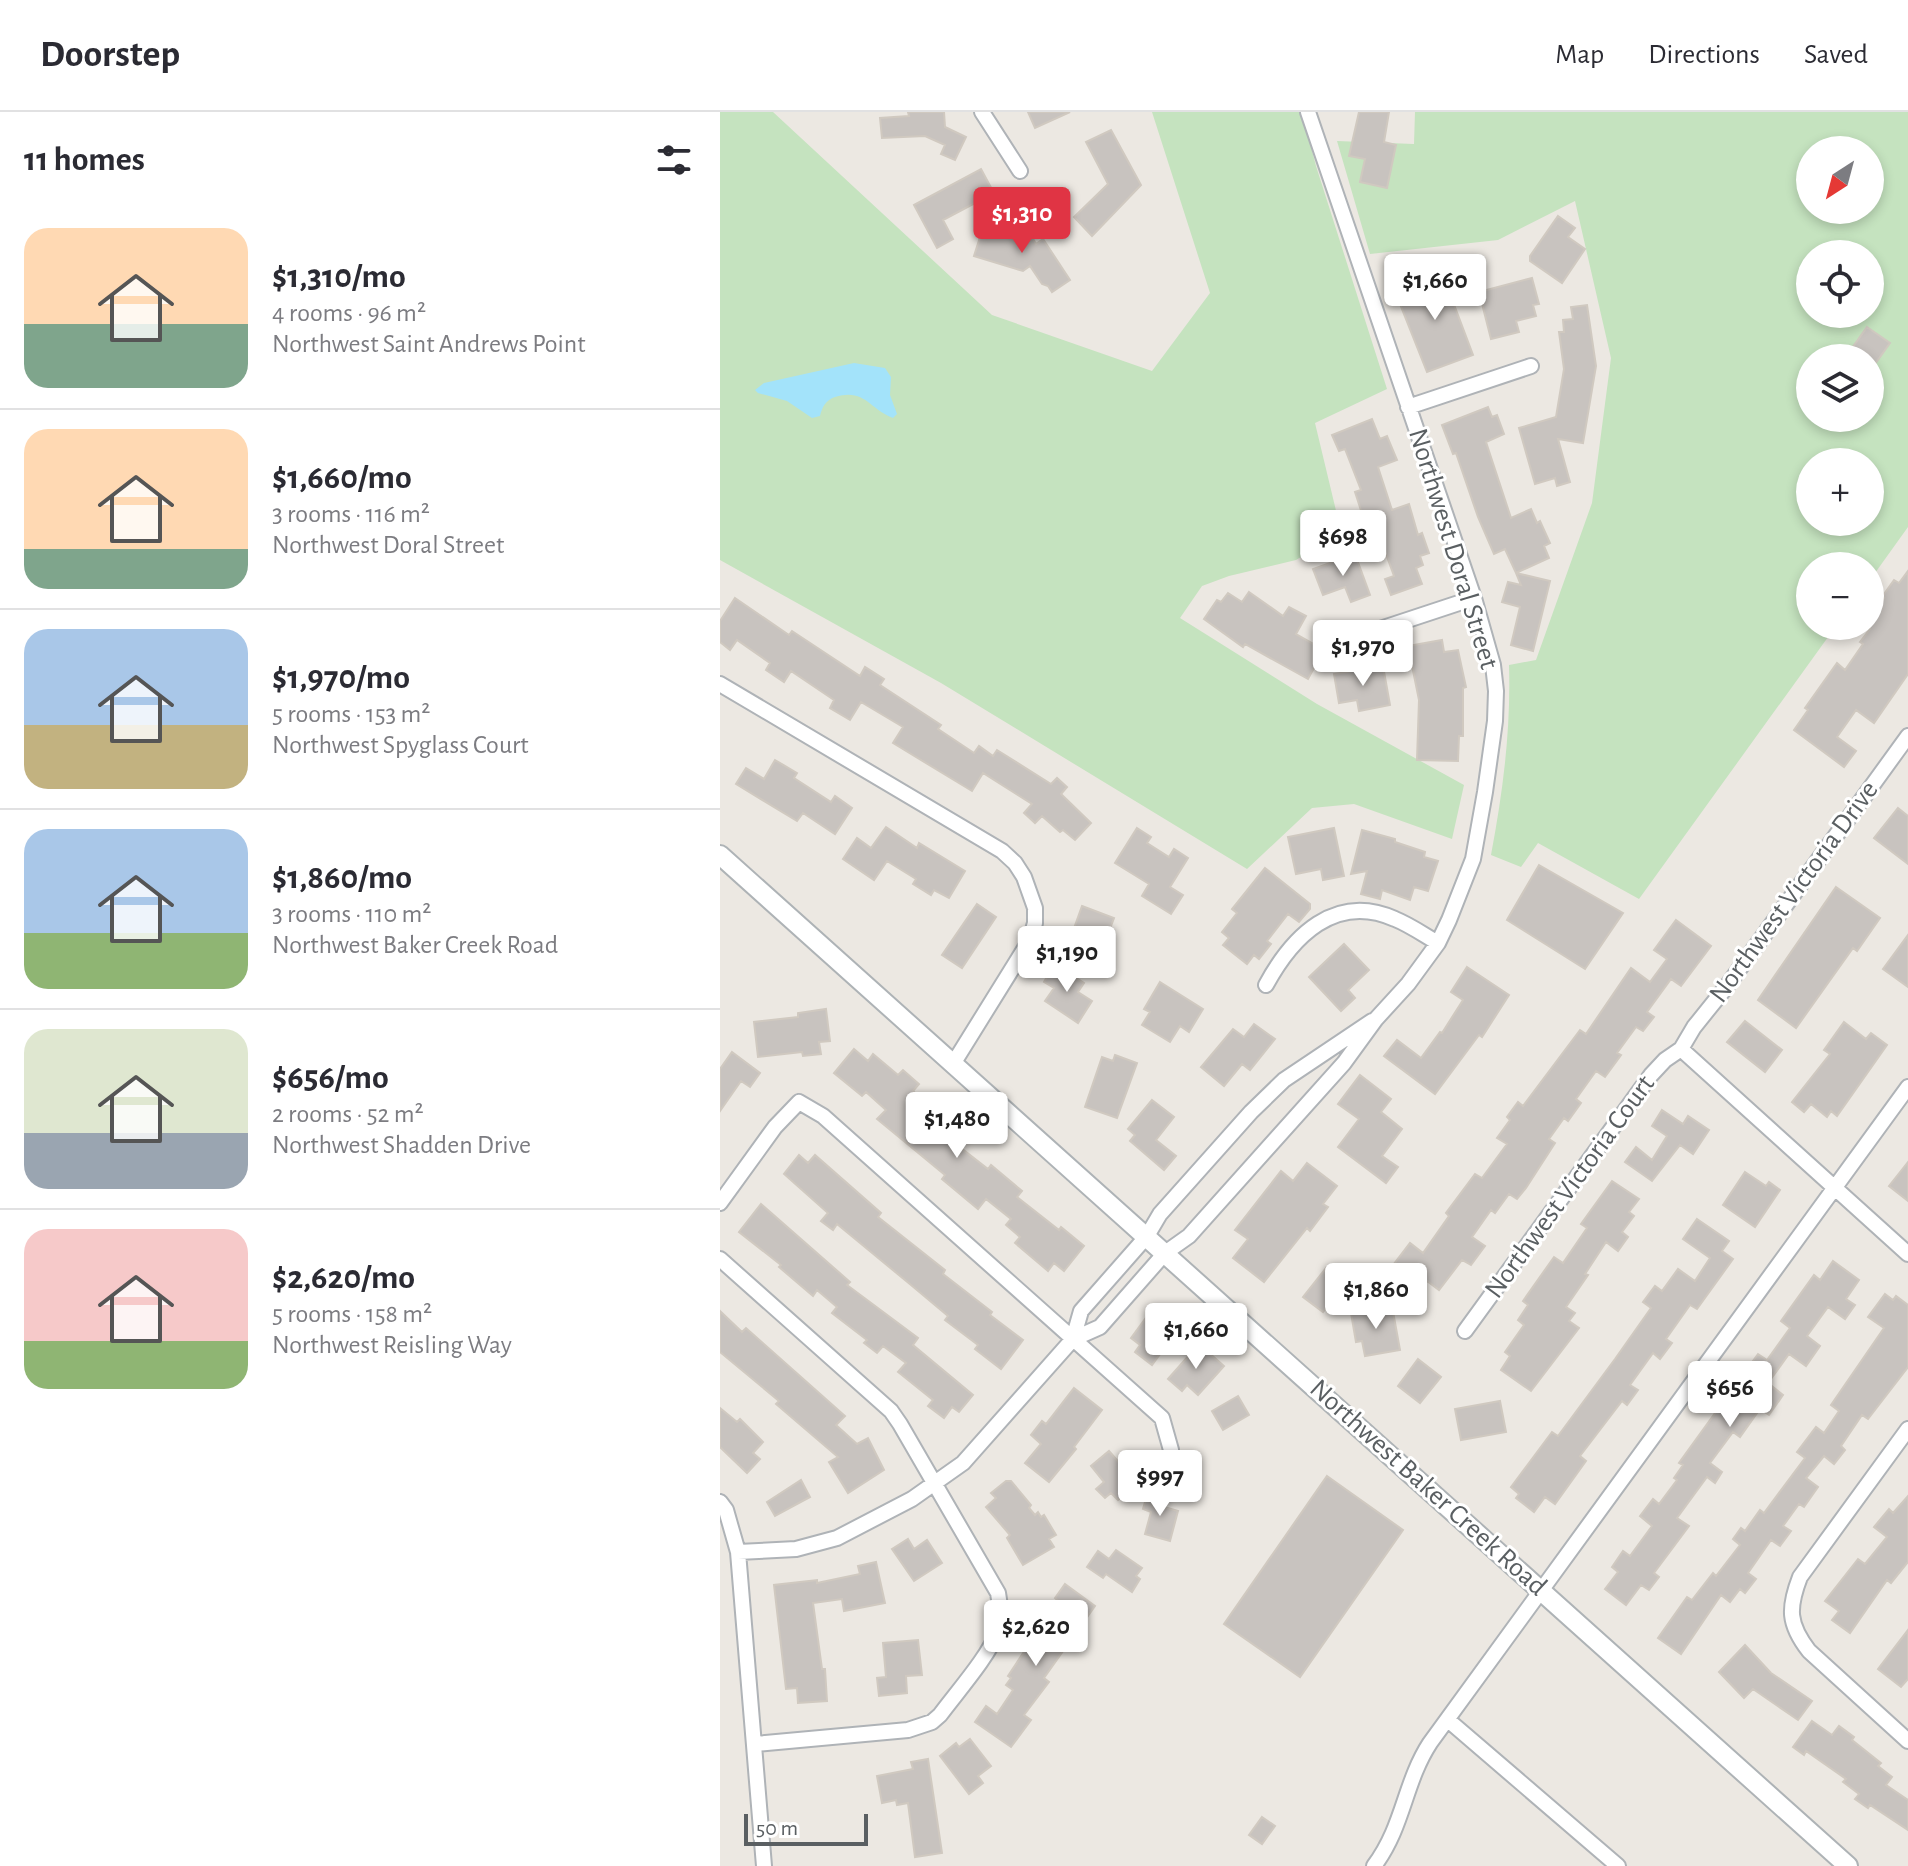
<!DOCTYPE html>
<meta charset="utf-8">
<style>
body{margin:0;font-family:"Alegreya Sans",sans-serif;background:#f2f2f3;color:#2b2b33;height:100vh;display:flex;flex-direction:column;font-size:30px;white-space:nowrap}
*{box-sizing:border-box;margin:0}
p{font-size:26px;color:#7c7c81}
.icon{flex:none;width:44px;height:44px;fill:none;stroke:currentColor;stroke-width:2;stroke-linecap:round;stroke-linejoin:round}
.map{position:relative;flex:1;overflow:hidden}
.panel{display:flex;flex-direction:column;background:#fff;width:720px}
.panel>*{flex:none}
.needle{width:52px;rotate:216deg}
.fabs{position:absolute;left:1076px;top:24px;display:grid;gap:16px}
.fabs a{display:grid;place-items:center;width:88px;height:88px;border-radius:50%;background:#fff;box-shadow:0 4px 12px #0003;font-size:40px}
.scale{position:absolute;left:24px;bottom:20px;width:124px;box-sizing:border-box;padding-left:8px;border:4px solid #5a5f62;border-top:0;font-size:22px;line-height:28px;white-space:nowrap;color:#5a5f62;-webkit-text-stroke:6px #fff;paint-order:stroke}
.price{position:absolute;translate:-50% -68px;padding:0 18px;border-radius:8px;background:#fff;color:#222;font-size:26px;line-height:52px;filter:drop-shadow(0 2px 4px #0008)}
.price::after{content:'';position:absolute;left:50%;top:48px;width:24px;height:18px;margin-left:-12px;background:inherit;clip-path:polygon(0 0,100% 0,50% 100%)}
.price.selected{background:#e03444;color:#fff}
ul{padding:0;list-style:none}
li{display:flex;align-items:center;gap:24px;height:200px;padding:0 24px}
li+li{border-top:2px solid #e1e1e2}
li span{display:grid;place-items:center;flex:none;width:224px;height:160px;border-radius:24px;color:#555}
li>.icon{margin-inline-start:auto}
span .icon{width:96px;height:96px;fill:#fffc;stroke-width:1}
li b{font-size:34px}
h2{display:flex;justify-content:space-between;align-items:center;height:96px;padding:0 24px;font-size:34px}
header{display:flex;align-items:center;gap:48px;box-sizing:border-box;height:112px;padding:0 40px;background:#fff;border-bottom:2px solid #e1e1e2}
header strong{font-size:38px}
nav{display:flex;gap:44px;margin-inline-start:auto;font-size:28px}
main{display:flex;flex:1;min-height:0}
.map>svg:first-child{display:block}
.green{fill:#c5e3bf;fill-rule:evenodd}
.water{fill:#a3e3fa}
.building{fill:#c8c3bf;stroke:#d0c9c0;stroke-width:2}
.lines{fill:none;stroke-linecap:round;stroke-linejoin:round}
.minor-casing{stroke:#afb3b7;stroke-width:18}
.secondary-casing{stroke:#aeb3b6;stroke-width:22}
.minor{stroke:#fff;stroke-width:14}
.secondary{stroke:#fff;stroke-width:18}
.labels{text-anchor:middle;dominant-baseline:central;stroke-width:6;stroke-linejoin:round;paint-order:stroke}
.street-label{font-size:28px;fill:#5a5f62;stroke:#fff}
</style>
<header>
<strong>Doorstep</strong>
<nav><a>Map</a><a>Directions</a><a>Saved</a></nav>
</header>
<main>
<section class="panel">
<h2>11 homes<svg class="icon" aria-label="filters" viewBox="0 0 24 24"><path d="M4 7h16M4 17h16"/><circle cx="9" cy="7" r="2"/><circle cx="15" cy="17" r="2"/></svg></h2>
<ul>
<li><span style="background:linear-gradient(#ffd9b3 60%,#7fa58c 0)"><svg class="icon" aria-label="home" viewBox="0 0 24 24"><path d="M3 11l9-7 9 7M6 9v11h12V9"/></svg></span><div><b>$1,310/mo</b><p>4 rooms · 96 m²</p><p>Northwest Saint Andrews Point</p></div></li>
<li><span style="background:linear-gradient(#ffd9b3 75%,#7fa58c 0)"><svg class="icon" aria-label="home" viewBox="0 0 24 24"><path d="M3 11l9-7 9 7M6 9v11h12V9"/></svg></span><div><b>$1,660/mo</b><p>3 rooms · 116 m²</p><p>Northwest Doral Street</p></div></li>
<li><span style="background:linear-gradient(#a9c7e8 60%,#c2b280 0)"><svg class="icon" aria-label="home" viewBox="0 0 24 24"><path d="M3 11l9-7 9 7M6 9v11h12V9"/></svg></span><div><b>$1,970/mo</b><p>5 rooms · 153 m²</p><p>Northwest Spyglass Court</p></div></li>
<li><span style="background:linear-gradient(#a9c7e8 65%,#8fb573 0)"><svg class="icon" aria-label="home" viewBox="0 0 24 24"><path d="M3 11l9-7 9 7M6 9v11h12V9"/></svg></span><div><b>$1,860/mo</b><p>3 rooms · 110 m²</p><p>Northwest Baker Creek Road</p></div></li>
<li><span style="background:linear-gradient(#dfe7d0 65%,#9aa5b1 0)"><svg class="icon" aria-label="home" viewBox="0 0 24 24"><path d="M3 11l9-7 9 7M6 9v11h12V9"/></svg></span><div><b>$656/mo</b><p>2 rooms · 52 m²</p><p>Northwest Shadden Drive</p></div></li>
<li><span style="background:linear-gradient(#f6c9c9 70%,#8fb573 0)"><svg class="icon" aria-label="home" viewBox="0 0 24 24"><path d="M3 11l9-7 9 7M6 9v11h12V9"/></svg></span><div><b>$2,620/mo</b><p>5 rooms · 158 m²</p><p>Northwest Reisling Way</p></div></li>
</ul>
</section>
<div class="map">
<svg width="1188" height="1754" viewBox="0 0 1188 1754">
<rect width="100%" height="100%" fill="#ece8e2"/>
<path class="green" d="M0 0H53L272 203 432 259 490 181 432 0H582L596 54 667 277 595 311 618 407 605 430 576 448 509 464 482 474 460 506 597 592 744 673 732 727 634 692 592 696 527 757 221 571 0 448Z
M695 0H1188V415L1150 468V454H1090V514H1116L919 787 818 731 801 755 771 743C783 679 791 618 789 553L816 548 872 391 891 246 855 89 778 128 650 142 617 29 694 32ZM1090 38H1150V98H1090ZM1090 142H1150V202H1090ZM1090 246H1150V306H1090ZM1090 350H1150V410H1090Z"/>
<path class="water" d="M134 251 165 256 171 265 170 283 177 302 173 306C149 297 145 276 115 285 106 288 102 295 100 304L92 306 67 289 38 281 35 278 44 271Z"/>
<path class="building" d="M188 0H224L225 15 246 25 235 48 221 42 225 33 205 24 162 26 160 6 189 4Z
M308 0H350L315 16Z
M639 0H669L664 30 676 33 667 76 640 70 645 47 629 44Z
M391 18 421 73 372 124 354 105 388 72 366 30Z
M261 57 274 81 223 108 233 127 217 136 194 93Z
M838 104 855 116 848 125 865 137 842 171 810 149V144Z
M282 116 312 125 316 132 323 127 350 168 332 180 328 174 322 172 310 154 303 159 254 144 261 122 269 117 277 119Z
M721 158 753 243 707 260 680 192 687 189 681 174Z
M812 166 819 192 813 193 816 204 796 209 799 220 771 227 759 180Z
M867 193 876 254 863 331 838 327 850 370 837 374 835 366 815 372 799 316 836 305 844 257 839 220H844L843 208 853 207 851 195Z
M1147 215 1170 231 1155 252 1132 236Z
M768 295 772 305 777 303 784 322 766 330 791 406 811 397 817 411 820 409 830 431 824 434 829 446 796 461 785 437 774 442 758 405 736 341 733 342 722 313Z
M652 307 660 327 667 324 677 348 658 355 672 398 689 392 698 423 702 421 709 441 700 444 703 453 696 456 702 472 671 483 665 467 674 464 659 423 650 426 635 380 641 378 625 337 619 339 612 323Z
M635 442 650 483 631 490 625 475 603 483 593 457Z
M1188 459V562L1154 611 1136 598 1117 625 1136 639 1124 655 1074 618 1088 598 1085 596 1117 551 1125 558 1143 532 1140 530 1150 517V506L1164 486 1162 485 1174 468 1179 471Z
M796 461 830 469 813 539 791 533 800 495 782 490 788 470 801 473Z
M529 480 563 504 569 495 586 504 576 522 604 538 588 567 525 532 523 535 484 507 497 488 501 490 508 481 522 490Z
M15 486 69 523 72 519 140 564 145 555 164 567 160 573 221 613 218 617 254 641 259 634 273 644 277 638 331 672 337 666 347 675 341 682 371 711 355 728 343 718 340 720 322 704 315 711 304 701 312 692 263 661 252 679 173 631 183 615 141 590 130 608 110 596 114 588 71 559 64 570 46 558 50 551 17 528 10 538 0 530V509Z
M722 528 724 540 738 538 746 575 743 576V624H739L738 649 697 648 699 588 688 534Z
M663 554 670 593 639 599 637 588 619 591 614 562Z
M55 648 77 661 74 666 111 690 115 684 132 696 115 722 83 701 77 709 16 672 26 656 44 667Z
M1178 696 1188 704V752L1154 726Z
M166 715 197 736 199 731 245 759 229 786 214 778 211 783 193 772 196 767 167 749 154 768 123 747 137 726 151 736Z
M417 716 431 725 427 731 449 745 454 737 468 746 450 775 463 783 451 802 422 784 429 772 395 751Z
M614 716 624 764 603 768 601 757 576 762 568 725Z
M642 718 675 727V730L705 740 704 745 718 749 708 779 694 775 690 788 662 778 660 787 641 782 647 759 631 762Z
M819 753 903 801 865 857 787 808Z
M545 756 590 792V797L579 810 568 802 547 829 551 832 539 847 534 843 527 852 503 833 509 826 502 820 517 801 512 797Z
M1116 775 1160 806 1137 839 1133 836 1076 916 1038 888Z
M257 792 276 805 242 856 222 843Z
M362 794 394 806 378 848 347 836Z
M956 808 991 834 961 874 951 867 927 900 934 905 923 919 916 915 897 941 901 943 885 965 876 959 856 987 861 991 848 1009 844 1006 829 1027 835 1031 806 1076 797 1087 789 1082 775 1101 771 1098 752 1125 765 1134 751 1153 742 1148 719 1178 707 1169 696 1183 667 1161 690 1131 703 1141 729 1104 726 1101 755 1062 762 1066 787 1032 777 1026 790 1008 787 1005 798 990 803 994 860 918 866 922 911 856 930 870 947 847 934 838Z
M1188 823V875L1163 857Z
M624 832 649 858 628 878 635 886 621 899 589 865Z
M335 852 364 871 358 880 372 889 358 911 325 889 334 876 324 870Z
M747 855 789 883 762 925 759 923 715 982 664 944 677 928 701 946 720 920 722 921 743 888 731 880Z
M440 870 483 897 469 920 460 914 450 930 422 913 430 900 424 897Z
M106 897 110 929 99 930 101 942 83 944 82 940 38 945 34 910 78 905V901Z
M1025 909 1062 938 1045 960 1007 930Z
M1124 910 1146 927 1151 921 1167 933 1117 1004 1111 999 1107 1005 1091 992 1084 1000 1072 990 1110 942 1104 938Z
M534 912 555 927 530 958 522 952 504 974 481 955 513 917 524 925Z
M134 937 148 949 153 942 178 963 183 958 199 972 193 979 201 986 191 997 268 1057 271 1053 302 1079 297 1085 339 1118 341 1115 364 1134 344 1159 334 1151 328 1159 315 1148 295 1131 300 1125 286 1113 291 1107 266 1087 258 1097 222 1067 225 1063 157 1007 166 998 146 980 142 984 114 961Z
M12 940 40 961 30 975 21 969 0 999V957Z
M395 943 417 951 397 1006 365 995 382 945 393 949Z
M640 963 671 987 661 1000 682 1017 662 1044 678 1055 666 1071 618 1035 639 1007 618 992Z
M432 988 454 1005 436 1028 456 1044 444 1058 410 1029 415 1023 408 1017Z
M942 998 963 1012 968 1004 989 1018 973 1042 960 1033 932 1069 905 1050 916 1035 932 1048 947 1024 932 1014Z
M79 1043 88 1051 95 1043 161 1101 158 1105 225 1158 223 1162 272 1200 270 1203 303 1228 281 1257 255 1237 258 1233 225 1208 228 1204 191 1173 117 1112 113 1118 101 1109 108 1101 64 1062Z
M1188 1050V1089L1169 1074Z
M587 1051 617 1074 603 1092 608 1095 590 1119 587 1116 544 1170 513 1146 528 1127 515 1118 561 1059 573 1069Z
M1025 1060 1046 1074 1049 1070 1060 1078 1035 1115 1003 1093Z
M892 1069 919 1087 909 1100 914 1104 902 1120 908 1125 898 1139 886 1130 865 1162 868 1163 846 1195 855 1201 849 1209 859 1216 811 1279 781 1258 790 1244 785 1240 804 1213 798 1208 808 1193 803 1189 834 1145 843 1151 867 1116 861 1112Z
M41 1092 130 1170 127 1173 198 1226 193 1233 253 1283 239 1300 232 1295 224 1306 208 1294 213 1288 178 1260 186 1251 163 1234 157 1241 144 1231 147 1228 112 1201 117 1195 97 1178 93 1184 59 1155 61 1153 19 1120Z
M977 1107 1009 1129 1002 1139 1013 1147 977 1197 970 1193 946 1227 952 1231 940 1247 933 1241 910 1273 918 1278 907 1293 902 1289 860 1344 866 1349 835 1392 825 1385 814 1400 796 1386 799 1382 791 1375 832 1320 838 1324 895 1247 931 1196 923 1190 935 1174 942 1179 958 1157 975 1169 990 1146 963 1127Z
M1113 1149 1139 1168 1126 1187 1135 1193 1125 1207 1108 1195 1087 1224 1100 1234 1086 1254 1069 1242 1048 1271 1063 1283 1049 1303 1040 1297 1020 1325 1013 1320 990 1351 1002 1360 995 1371 987 1365 957 1406 969 1414 934 1461 939 1465 929 1478 921 1473 906 1493 885 1477 898 1460 892 1455 903 1439 910 1444 932 1414 920 1404 933 1387 939 1392 957 1368 954 1366 963 1353 959 1351 1003 1290 1038 1242 1047 1248 1070 1216 1061 1209 1094 1163 1100 1168Z
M606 1156 625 1170 603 1200 583 1185Z
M1165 1182 1173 1188 1176 1184 1188 1193V1255L1148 1307 1142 1303 1121 1334 1125 1338 1114 1352 1104 1344 1086 1366 1098 1375 1084 1395 1079 1392 1063 1414 1071 1419 1060 1434 1051 1428 1028 1461 1036 1467 1025 1481 1020 1477 1010 1490 1001 1483 961 1542 938 1526 967 1485 972 1488 993 1461 996 1464 1020 1433 1013 1427 1021 1416 1025 1419 1040 1398 1044 1401 1085 1346 1077 1340 1096 1315 1104 1321 1119 1299 1111 1293 1164 1216 1148 1205Z
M672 1194 680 1238 645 1244 642 1229 636 1230 631 1201Z
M0 1199 22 1220 26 1216 125 1304 116 1313 137 1332 148 1326 164 1358 128 1381 109 1350 118 1345 56 1292 59 1289 0 1240Z
M428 1203 454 1223 432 1253 415 1240 420 1233 411 1226Z
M479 1232 504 1254 478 1283 467 1273 462 1279 448 1267Z
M698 1247 721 1265 700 1291 678 1274Z
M354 1276 382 1298 354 1335 356 1337 329 1370 305 1351 321 1332 311 1323 322 1309 326 1312Z
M518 1284 529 1303 503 1318 492 1299Z
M780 1289 786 1320 741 1328 735 1297Z
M0 1296 17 1310 20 1307 43 1330 33 1341 40 1347 27 1361 0 1335Z
M389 1339 417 1371 398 1388 391 1381 385 1386 376 1377 384 1370 371 1354Z
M607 1364 683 1418 580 1565 504 1512Z
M81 1368 90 1385 55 1404 47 1390Z
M286 1369H291L311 1393 309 1396 315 1403 318 1400 321 1405 324 1403 336 1423 329 1427 334 1435 303 1453 287 1426 290 1423 266 1395 276 1386 271 1381Z
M428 1380 443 1384 441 1394 458 1399 450 1429 425 1422 431 1400 423 1397Z
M1188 1384V1450L1171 1471 1167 1468 1130 1521 1112 1508 1119 1499 1105 1489 1138 1447 1145 1452 1167 1425 1154 1415 1169 1397 1173 1401Z
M188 1427 194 1437 207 1428 222 1451 194 1469 172 1437Z
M396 1438 422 1456 416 1464 420 1467 412 1480 386 1462 383 1466 367 1455 378 1439 389 1447Z
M156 1450 165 1491 124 1499 122 1487 93 1491 102 1557H105L107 1589 78 1591 77 1576 66 1577 54 1473 97 1468V1471L140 1462 138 1454Z
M345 1472 375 1494 324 1566 329 1570 304 1603 311 1608 291 1635 255 1610 266 1594 277 1602 293 1578 286 1573 291 1566 288 1564 315 1523 319 1525 342 1492 335 1486Z
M1188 1518V1567L1181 1575 1158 1557Z
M198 1528 202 1563 186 1564 187 1581 159 1584 157 1566 166 1565 163 1531Z
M1025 1533 1051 1561 1092 1589 1078 1608 1033 1577 1024 1586 999 1560Z
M1092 1609 1112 1623 1119 1614 1134 1625 1132 1628 1161 1651 1158 1654 1172 1665 1166 1673 1188 1688V1718L1150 1693 1148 1696 1135 1687 1139 1682 1123 1670 1126 1667 1086 1639 1084 1643 1073 1635Z
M250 1627 271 1654 258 1664 263 1671 249 1682 220 1644 236 1631 239 1635Z
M208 1647 222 1741 195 1745 188 1691 177 1693 176 1688 162 1691 157 1664 193 1657 191 1650Z
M542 1705 555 1714 542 1732 529 1723Z"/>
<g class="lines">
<defs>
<path id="minor" d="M262 0 300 59
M688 295 811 254
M639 524 754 486
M0 572 282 739 295 751 304 765 315 796V811L310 828 233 952
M546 873C572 825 615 780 675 807 690 813 704 823 718 831
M961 937 1188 1142
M0 1091 55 1015 79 990 103 1004 442 1306 451 1338
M0 1147 171 1299 180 1312 278 1481C280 1493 282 1506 278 1519 269 1544 237 1580 220 1603L212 1610 188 1618 35 1632
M745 1219 931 963 945 948 961 937 974 915 1007 874 1188 624
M353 1227 361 1199 427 1124 440 1102 531 1000 564 968 652 909
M1188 1317 1080 1465C1068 1496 1068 1512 1089 1539L1188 1629
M0 1390 6 1398 18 1440 44 1754
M18 1440 76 1437 117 1426 192 1387 243 1351 353 1227 380 1215 445 1141 469 1124 624 951 656 907 688 872 718 831 729 808 753 747 765 680 775 609 776 579 773 553 754 486 588 0
M728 1608 898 1754
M654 1754C684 1714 684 1671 710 1631L1188 975"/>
<path id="secondary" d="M0 743 1128 1754"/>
</defs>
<use href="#minor" class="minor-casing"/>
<use href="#secondary" class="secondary-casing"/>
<use href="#minor" class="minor"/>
<use href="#secondary" class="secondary"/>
</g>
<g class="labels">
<g class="street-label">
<text transform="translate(733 437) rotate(73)">Northwest Doral Street</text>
<text transform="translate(1074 780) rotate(-54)">Northwest Victoria Drive</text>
<text transform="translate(850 1075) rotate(-54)">Northwest Victoria Court</text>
<text transform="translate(708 1376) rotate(42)">Northwest Baker Creek Road</text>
</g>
</g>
</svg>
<div class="fabs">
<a><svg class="needle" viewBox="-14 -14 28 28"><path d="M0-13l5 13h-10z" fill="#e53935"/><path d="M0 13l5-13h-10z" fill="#7c7c81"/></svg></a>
<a><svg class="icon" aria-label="locate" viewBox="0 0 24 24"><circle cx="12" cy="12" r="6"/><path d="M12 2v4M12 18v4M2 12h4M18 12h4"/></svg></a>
<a><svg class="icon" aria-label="layers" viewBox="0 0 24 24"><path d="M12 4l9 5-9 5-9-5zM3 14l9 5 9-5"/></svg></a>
<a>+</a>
<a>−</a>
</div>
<div class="scale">50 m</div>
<b class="price selected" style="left:302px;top:143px">$1,310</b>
<b class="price" style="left:715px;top:210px">$1,660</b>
<b class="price" style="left:623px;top:466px">$698</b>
<b class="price" style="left:643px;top:576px">$1,970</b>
<b class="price" style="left:347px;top:882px">$1,190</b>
<b class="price" style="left:237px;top:1048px">$1,480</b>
<b class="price" style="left:656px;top:1219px">$1,860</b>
<b class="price" style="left:476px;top:1259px">$1,660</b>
<b class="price" style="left:1010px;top:1317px">$656</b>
<b class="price" style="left:440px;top:1406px">$997</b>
<b class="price" style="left:316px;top:1556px">$2,620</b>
</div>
</main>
